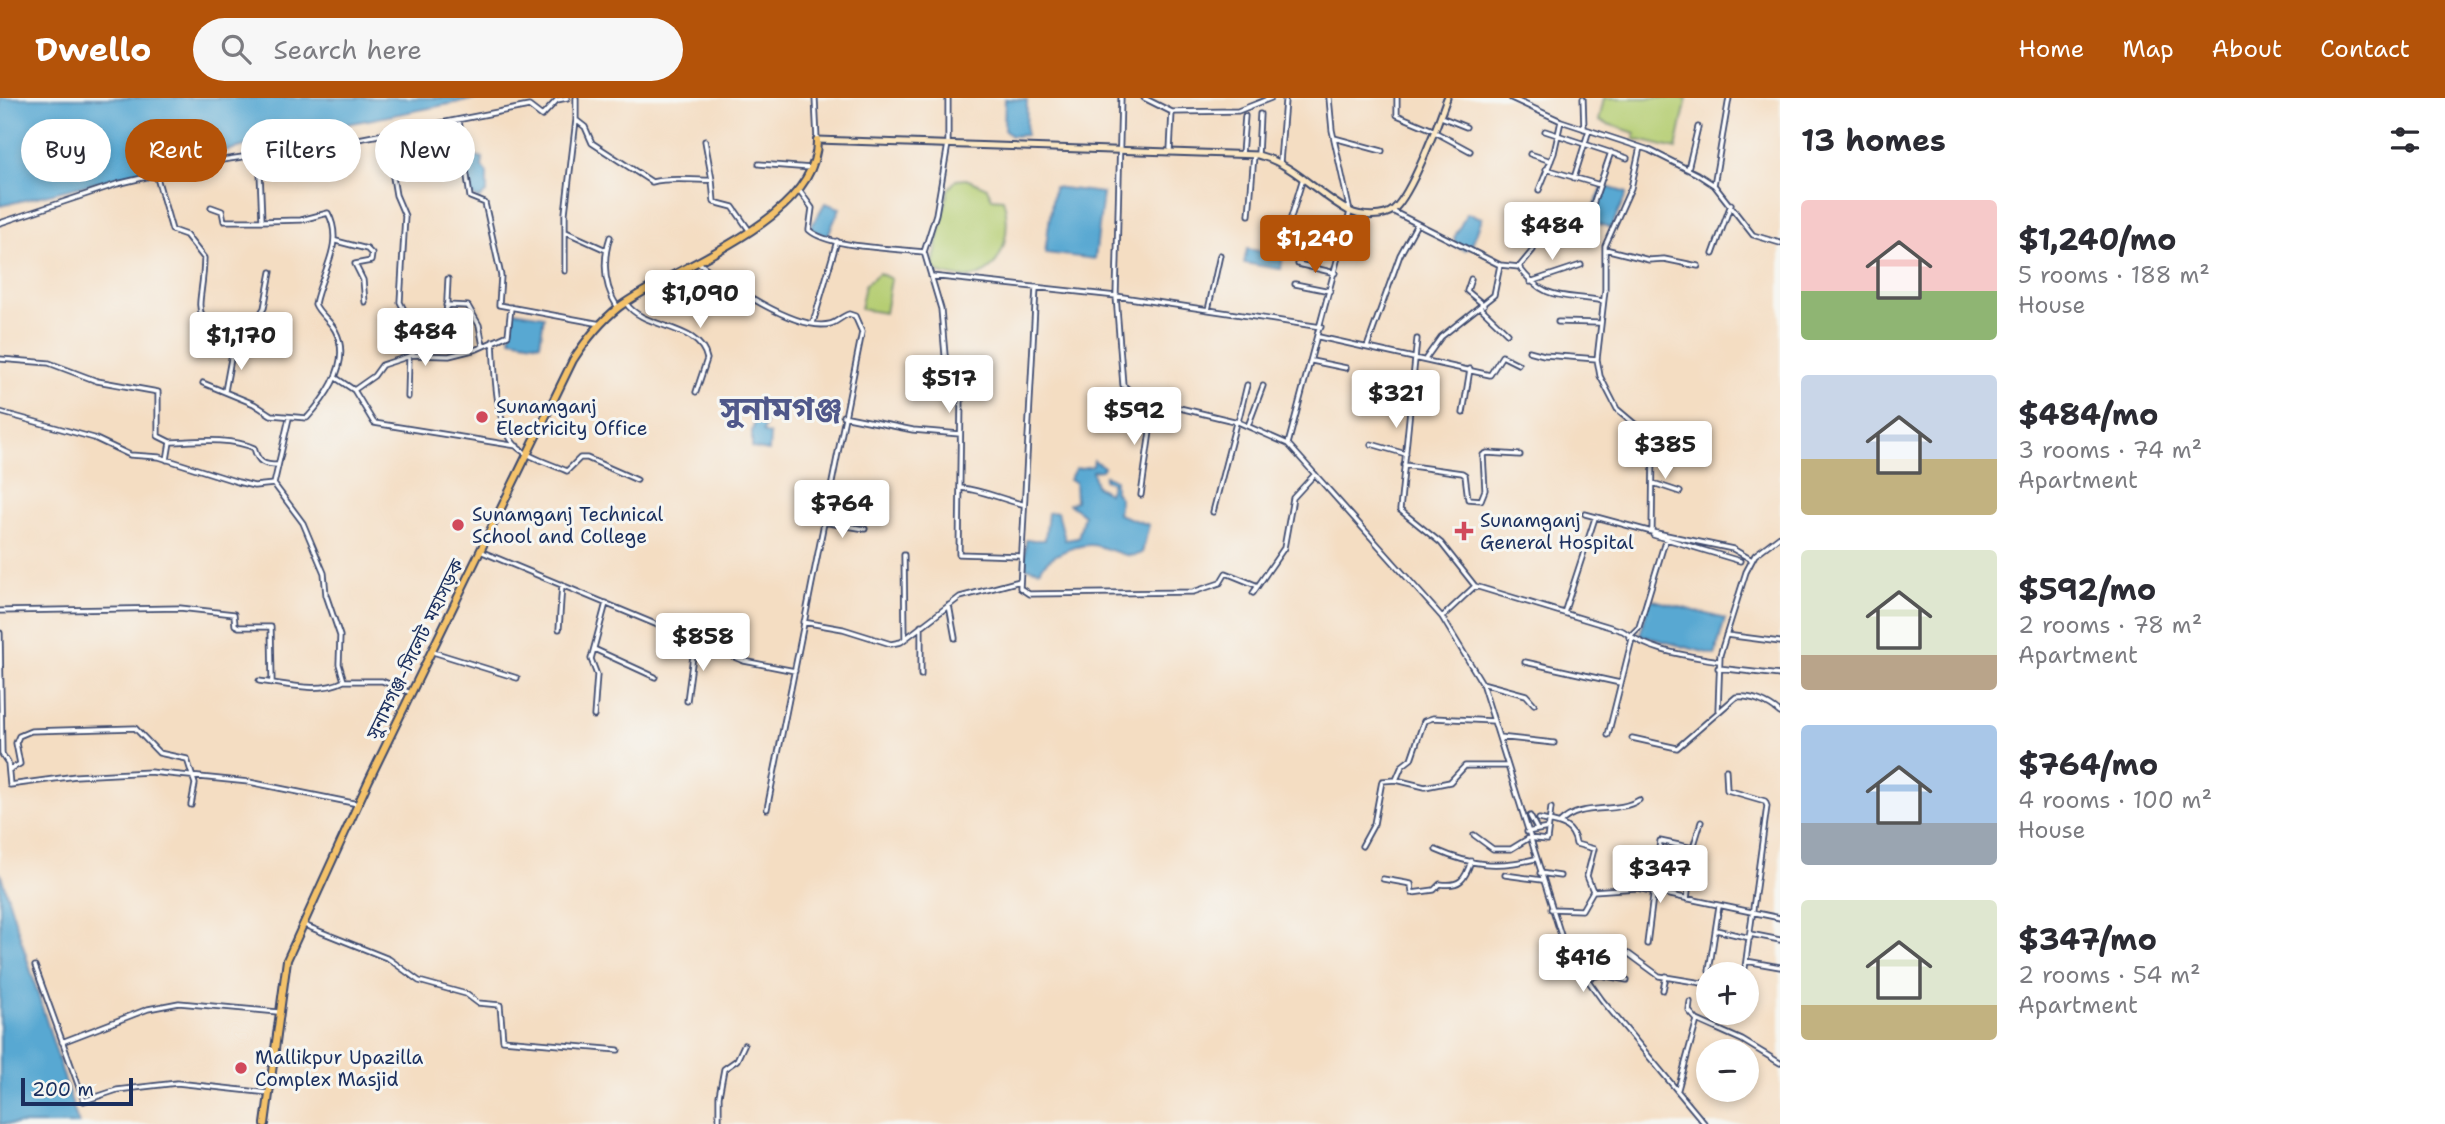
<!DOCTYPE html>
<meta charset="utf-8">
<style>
body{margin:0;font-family:"Shantell Sans","Noto Sans Bengali",sans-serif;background:#f7f7f7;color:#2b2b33;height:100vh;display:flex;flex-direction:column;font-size:26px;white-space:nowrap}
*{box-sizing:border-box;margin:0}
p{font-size:23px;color:#7c7c81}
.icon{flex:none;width:38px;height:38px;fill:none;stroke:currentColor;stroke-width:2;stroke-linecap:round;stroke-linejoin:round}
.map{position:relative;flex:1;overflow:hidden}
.panel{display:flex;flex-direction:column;background:#fff;width:665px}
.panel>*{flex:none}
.top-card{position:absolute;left:21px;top:21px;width:665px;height:63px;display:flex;gap:14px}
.tools{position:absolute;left:1696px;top:864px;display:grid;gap:14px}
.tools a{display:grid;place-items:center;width:63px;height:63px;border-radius:50%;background:#fff;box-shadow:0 4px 10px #0003;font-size:35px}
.scale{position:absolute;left:21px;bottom:18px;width:112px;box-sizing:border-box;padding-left:7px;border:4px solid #1b2f5e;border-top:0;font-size:19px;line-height:24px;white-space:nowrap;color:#1b2f5e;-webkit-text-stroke:5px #f6f6f2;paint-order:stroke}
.price{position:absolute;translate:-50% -60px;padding:0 16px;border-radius:7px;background:#fff;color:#222;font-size:23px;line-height:46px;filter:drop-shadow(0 2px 4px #0008)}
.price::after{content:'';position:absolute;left:50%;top:42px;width:21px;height:16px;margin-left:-10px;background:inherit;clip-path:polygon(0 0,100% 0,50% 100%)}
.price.on{background:#b45309;color:#fff}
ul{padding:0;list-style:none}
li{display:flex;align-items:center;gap:21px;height:175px;padding:0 21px}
li span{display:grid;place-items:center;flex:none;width:196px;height:140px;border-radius:7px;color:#555}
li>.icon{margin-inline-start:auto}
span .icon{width:84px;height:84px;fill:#fffc;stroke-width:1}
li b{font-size:30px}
h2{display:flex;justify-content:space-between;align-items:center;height:84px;padding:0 21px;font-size:30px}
.chip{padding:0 24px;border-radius:32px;background:#fff;box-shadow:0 4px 10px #0003;font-size:24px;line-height:63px}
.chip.on{background:#b45309;color:#fff}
header{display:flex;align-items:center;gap:42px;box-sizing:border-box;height:98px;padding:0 35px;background:#b45309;color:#fff}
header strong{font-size:33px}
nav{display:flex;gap:38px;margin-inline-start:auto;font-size:24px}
.search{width:490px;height:63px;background:#f7f7f7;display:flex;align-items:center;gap:18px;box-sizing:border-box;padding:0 24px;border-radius:38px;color:#7c7c81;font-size:26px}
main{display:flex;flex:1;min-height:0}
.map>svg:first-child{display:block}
.green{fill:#b6ce73;stroke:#687e68;stroke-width:2}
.water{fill:#58a8d2;stroke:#3a6c98;stroke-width:2}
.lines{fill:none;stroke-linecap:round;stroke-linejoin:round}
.street-casing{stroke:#3c496d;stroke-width:7}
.secondary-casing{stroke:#3c496d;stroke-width:9}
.primary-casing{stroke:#3c496d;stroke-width:10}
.street{stroke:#fff;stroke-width:3.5}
.secondary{stroke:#fbe7c3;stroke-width:5}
.primary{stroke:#f4c26a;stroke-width:6}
.poi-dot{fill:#d1495b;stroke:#f6f6f2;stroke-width:2.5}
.labels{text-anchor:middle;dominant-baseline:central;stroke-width:6;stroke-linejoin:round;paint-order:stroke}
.poi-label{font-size:19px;fill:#1b2f5e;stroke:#f6f6f2;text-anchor:start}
.street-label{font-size:19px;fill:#1b2f5e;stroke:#f6f6f2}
.town-label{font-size:33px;font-weight:bold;fill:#50588a;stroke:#f6f6f2}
</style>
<header>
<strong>Dwello</strong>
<div class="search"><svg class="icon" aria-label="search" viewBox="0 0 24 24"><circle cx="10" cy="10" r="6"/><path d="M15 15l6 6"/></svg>Search here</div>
<nav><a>Home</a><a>Map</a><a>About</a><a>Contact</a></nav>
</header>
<main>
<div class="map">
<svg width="1780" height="1026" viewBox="0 0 1780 1026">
<rect width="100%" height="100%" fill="#f6f6f2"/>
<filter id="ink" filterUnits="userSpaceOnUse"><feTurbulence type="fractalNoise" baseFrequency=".0143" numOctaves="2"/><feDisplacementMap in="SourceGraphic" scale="14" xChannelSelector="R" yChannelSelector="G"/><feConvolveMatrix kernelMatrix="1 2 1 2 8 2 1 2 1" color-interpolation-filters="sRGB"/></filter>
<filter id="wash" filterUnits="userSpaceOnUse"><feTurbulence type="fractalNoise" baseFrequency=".00686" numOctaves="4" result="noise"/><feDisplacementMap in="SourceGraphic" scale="28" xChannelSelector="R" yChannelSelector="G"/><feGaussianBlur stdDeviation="1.57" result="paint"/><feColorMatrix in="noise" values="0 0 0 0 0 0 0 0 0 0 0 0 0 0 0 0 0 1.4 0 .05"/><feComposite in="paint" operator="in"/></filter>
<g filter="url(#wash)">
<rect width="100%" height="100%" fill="#f4ddc2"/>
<path class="green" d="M1604 0H1687L1676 51 1634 41 1635 35 1599 23Z
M966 81 987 90 992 100 1003 101C1011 126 1007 169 976 178 963 182 944 177 932 172L948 92 956 82Z
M879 175 891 181 885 215 860 211 865 187Z"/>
<path class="water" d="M0 0H481L295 36 0 108Z
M1005 1 1027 2 1026 37 1011 38 1004 32Z
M472 57 483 60 482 69 487 75V94L479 101 471 97 466 64 472 62Z
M1603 88 1627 95 1611 130 1588 122Z
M1054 89 1103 95 1095 161 1045 155Z
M825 105 840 110 827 139 812 132 811 129Z
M1467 115 1482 120 1471 149 1465 152 1457 149 1454 140Z
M1247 151 1283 157 1281 171 1244 165Z
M514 213 544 218 540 246 510 241Z
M760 307 770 310 763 334 770 337 769 353 752 350V333Z
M1094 362 1104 369 1102 372 1092 373 1096 388 1108 395 1112 385 1104 382 1105 377 1115 382V394L1120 400 1118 416 1149 427 1142 455C1125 464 1106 446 1089 447 1073 448 1047 458 1040 472L1024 469 1026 442H1045L1048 415 1058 414 1065 442 1078 440 1084 417 1069 406 1076 403 1075 384 1069 382 1075 371 1093 368Z
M1650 501 1725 521 1715 557 1640 537Z
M0 774 76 1018 79 1026H0Z"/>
</g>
<g filter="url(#ink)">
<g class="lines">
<defs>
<path id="street" d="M576 0V22L585 29 592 45 652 84C671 79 693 83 712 82L714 104 733 109 749 132
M815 0 817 42
M948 0V46L936 116 924 154 941 211 945 257 961 298 959 456 1020 458
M1121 0 1116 198 1123 287 1138 300 1238 324 1288 346 1442 519 1482 585 1565 850 1602 902 1705 1026
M1144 0 1172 14 1238 13 1271 0
M1397 0V17L1433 32
M1511 0 1561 23 1649 52 1697 76 1714 87 1753 137 1780 145
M1583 0 1584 31
M1441 19 1466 29
M459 22 470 99 485 105 501 178 499 207 601 226
M1545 33 1627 60
M1435 34 1470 53
M1334 40 1382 53
M705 43 712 82
M1640 49 1631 90 1605 148V192L1597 261 1600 278 1617 311 1649 338 1653 345 1652 434 1733 451 1752 462
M1170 52 1172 14
M1242 56 1245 18
M1530 56 1551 63
M1258 57 1260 16
M1280 64 1285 3
M759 66 811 70
M1546 71 1600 87
M1688 71 1698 29
M156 76 172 132 186 137 204 160C203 215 185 210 233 250
M393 79 396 97 405 118 400 204 411 226 413 257
M1574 80 1589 32
M1714 87 1729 0
M799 92 812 110 809 132C829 150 895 150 923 154
M1539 92 1554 55 1561 23
M211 109 222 113 224 123H262L260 74 252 58
M1392 113 1500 167 1519 169 1533 152
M1249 117 1254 57
M1588 121 1611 54
M0 125 117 86 209 64 348 43 529 8 542 18 557 2 567 0
M566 134 606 152
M1286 136 1303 80
M1344 138 1369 146
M610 139C602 164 604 188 618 210
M336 143 367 151 372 156 371 163 355 166 363 182 365 204
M1605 151 1649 162 1664 161 1698 168
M1713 156 1731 106
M699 165C725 184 796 234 830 226 836 225 842 218 849 216L855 218 862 234 767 711
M1298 166 1335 175
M1519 169C1545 204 1563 196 1603 203
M565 173V115L576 22
M931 178 1116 198 1321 229
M1471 181 1467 193 1484 207
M1530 184 1581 167
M1295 186 1330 193
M1036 189 1020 490 1029 496 1193 494 1220 485 1226 475 1258 488
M626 205C643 232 700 225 707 261L696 294
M446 207 468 208 479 227 483 248
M1481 210 1507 235
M1208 212 1220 157
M446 222 448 181
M1558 224 1599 225
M813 225 837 143
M1319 239 1490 277 1502 258 1518 266
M1417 241 1400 412 1441 445 1475 488 1623 533C1651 554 1685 557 1719 563
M493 243C495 272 494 327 517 349 529 360 552 366 567 373L580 360H587L637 382
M1367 249 1400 157 1417 126
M1529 253 1544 257 1597 261
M1426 260 1441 239 1494 197 1500 167
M0 261 49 265 97 283 158 294V338L170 344 167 362
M1312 263 1346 270
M336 280 354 292 374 325 517 348
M203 285 254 306 271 317 307 320C328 297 352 263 335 232 329 221 319 216 315 206 321 175 345 146 328 115L301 122 262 123
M354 292 374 278 382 267 413 257 449 258 477 251 508 237 511 209
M225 293 233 250 247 237 264 210 271 174
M408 299 409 259
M0 314 94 340 130 357 159 359 238 384 254 388 274 386 303 425 324 475 326 497 340 538 339 566 344 583H382L411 595
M1463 315 1470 271
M843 318 913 332 960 336
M1238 324 1247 287
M1248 328 1263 288
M170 344C196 343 230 339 254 350 258 365 264 367 278 367
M1288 346 1350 114 1332 32 1329 0
M1371 346 1406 356
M1404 367 1462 375 1465 377 1468 401 1481 402 1485 392 1483 357 1487 355 1520 357
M1653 385 1680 394
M274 386 289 320
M961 390C982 392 1001 401 1022 406
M1141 397 1154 305
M1213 414 1236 325
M1585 416 1652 434
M823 424 865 431
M1653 437 1740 463
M480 453 744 563 795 573
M904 457 905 540
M1253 495 1284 450 1293 400 1315 376
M949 507 955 540
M0 513 180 510 234 516 235 527 239 529H271L272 584
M1564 515 1595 420
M1442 519 1475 488
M803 524 843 531 891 546 901 544 960 499 1020 483
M921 527V577
M559 531 562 486
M0 535 2 656 8 665 10 687 76 678 150 674 249 684 358 706
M1726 537 1780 544
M1629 539 1639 529 1666 440
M594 551 655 579
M433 554 517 580
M1525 564 1620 585
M1718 570 1780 577
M259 583C286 586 319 596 344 583
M1482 585 1526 597 1534 606
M687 603 695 543
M1718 612 1720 557 1746 474 1755 457 1780 438
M594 618 597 577 591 561 606 505
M1608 637 1632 541
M1499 639 1554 645
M1632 640 1677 650 1736 599C1751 597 1769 605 1780 615
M9 672 20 666 16 645 19 638 31 633 135 630 159 655 187 661 195 686 191 707
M1726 672 1727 692 1765 703 1767 708 1744 877
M1396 682 1425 689 1450 684 1465 668H1507
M1530 718 1537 731
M1539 721C1557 725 1573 725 1576 746L1594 751 1587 778 1593 793
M1560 725C1581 703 1615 717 1639 702
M1527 734 1548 730
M1474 737 1493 751H1511L1529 740 1547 742 1551 710
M1362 748 1374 726 1382 683 1396 682 1402 668 1411 661 1424 623 1433 620 1494 623
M1693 750 1701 724
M1436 752C1472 768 1498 770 1535 761
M1540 775 1560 778
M1505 777 1542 782
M1383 781 1411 786 1412 795 1434 792 1440 786C1460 789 1465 782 1471 763
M1551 811 1582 812 1593 793 1637 790 1780 820
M304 827 389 861 419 883 466 896 478 905 500 907 503 942 618 952
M1716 832 1750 840
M1750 836 1780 842
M1647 846 1660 743 1693 750 1687 801
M1565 850 1578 845 1602 848 1629 856 1659 878 1708 886
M1746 863 1780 869
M35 868 84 1003 117 992 177 985 269 995
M1709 873 1719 808
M1586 880 1601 877 1627 882
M1663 892 1666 878
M1690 904 1689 913 1697 922
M62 944 148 911 179 905 278 914
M1678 991 1697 922 1742 942 1780 965
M719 1026V998L724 971 737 962 744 947"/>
<path id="secondary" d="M817 42 1258 57C1294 66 1317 96 1349 113 1361 119 1384 120 1394 111 1411 97 1439 23 1447 0"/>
<path id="primary" d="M265 1026 287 862 369 682 573 262C586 242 600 224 619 209 673 168 819 123 817 42"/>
</defs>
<use href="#street" class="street-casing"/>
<use href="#secondary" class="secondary-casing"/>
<use href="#primary" class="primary-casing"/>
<use href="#street" class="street"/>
<use href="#secondary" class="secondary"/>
<use href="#primary" class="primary"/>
</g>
</g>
<g class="poi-dot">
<circle cx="482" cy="319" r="7"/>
<circle cx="458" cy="427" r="7"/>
<path d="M1460.5 422.5h7v7h7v7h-7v7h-7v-7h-7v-7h7z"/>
<circle cx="241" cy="970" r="7"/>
</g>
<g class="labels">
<g class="poi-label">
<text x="496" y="308">Sunamganj<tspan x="496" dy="22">Electricity Office</tspan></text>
<text x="472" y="416">Sunamganj Technical<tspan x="472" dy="22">School and College</tspan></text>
<text x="1480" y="422">Sunamganj<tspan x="1480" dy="22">General Hospital</tspan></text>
<text x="255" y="959">Mallikpur Upazilla<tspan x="255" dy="22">Complex Masjid</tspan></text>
</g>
<g class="street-label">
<text transform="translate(415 551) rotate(-64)">সুনামগঞ্জ-সিলেট মহাসড়ক</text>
</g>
<g class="town-label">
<text x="781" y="310">সুনামগঞ্জ</text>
</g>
</g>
</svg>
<div class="tools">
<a>+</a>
<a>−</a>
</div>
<div class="scale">200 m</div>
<b class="price" style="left:1552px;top:164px">$484</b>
<b class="price on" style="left:1315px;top:177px">$1,240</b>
<b class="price" style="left:700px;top:232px">$1,090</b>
<b class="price" style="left:425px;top:270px">$484</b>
<b class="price" style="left:241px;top:274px">$1,170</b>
<b class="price" style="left:949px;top:317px">$517</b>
<b class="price" style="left:1396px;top:332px">$321</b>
<b class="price" style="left:1134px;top:349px">$592</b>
<b class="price" style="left:1665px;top:383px">$385</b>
<b class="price" style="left:842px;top:442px">$764</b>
<b class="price" style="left:703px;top:575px">$858</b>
<b class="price" style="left:1660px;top:807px">$347</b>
<b class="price" style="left:1583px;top:896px">$416</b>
<div class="top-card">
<a class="chip">Buy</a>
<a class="chip on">Rent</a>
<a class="chip">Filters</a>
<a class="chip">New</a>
</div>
</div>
<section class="panel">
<h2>13 homes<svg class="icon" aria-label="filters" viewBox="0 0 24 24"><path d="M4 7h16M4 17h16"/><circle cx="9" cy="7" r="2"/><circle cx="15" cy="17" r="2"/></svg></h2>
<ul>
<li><span style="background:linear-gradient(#f6c9c9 65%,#8fb573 0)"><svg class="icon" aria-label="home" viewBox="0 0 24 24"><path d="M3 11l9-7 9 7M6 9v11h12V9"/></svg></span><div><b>$1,240/mo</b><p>5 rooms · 188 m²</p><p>House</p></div></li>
<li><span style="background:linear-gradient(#c9d6e8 60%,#c2b280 0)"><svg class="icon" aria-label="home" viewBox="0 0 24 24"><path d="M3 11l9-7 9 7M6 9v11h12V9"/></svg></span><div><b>$484/mo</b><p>3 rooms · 74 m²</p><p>Apartment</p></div></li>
<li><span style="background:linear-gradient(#dfe7d0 75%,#b9a48a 0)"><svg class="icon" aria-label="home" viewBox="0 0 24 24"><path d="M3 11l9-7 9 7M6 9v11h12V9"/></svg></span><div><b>$592/mo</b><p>2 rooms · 78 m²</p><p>Apartment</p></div></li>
<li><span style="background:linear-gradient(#a9c7e8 70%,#9aa5b1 0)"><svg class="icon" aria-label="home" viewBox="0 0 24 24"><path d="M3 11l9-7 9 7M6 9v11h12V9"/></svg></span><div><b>$764/mo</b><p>4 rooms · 100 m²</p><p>House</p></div></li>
<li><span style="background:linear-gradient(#dfe7d0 75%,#c2b280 0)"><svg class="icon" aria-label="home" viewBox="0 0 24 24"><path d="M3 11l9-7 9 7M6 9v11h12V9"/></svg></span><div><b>$347/mo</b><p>2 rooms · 54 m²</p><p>Apartment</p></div></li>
</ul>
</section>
</main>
